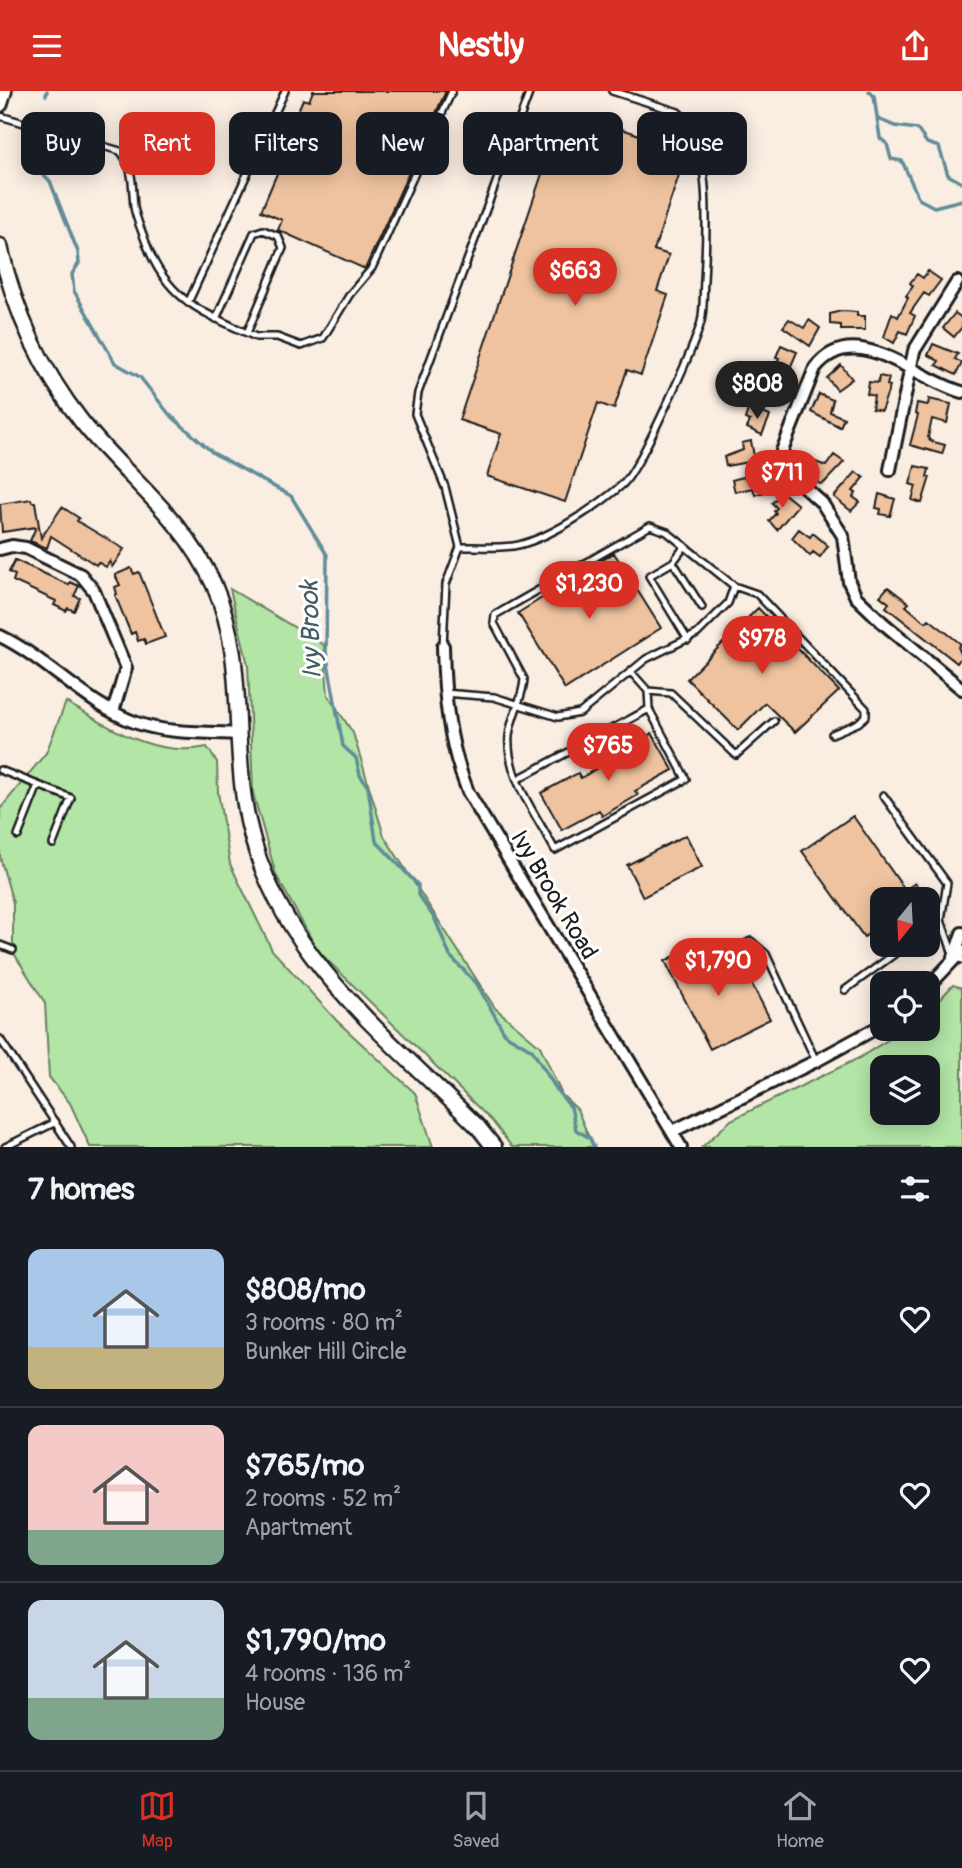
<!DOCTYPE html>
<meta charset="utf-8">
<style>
body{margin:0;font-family:Pangolin,sans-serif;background:#20242c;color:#f1f3f6;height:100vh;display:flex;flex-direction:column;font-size:26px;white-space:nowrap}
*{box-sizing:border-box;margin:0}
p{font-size:23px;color:#9ea1a6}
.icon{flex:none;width:38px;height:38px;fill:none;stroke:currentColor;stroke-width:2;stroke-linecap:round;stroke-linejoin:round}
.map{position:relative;height:1056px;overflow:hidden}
.sheet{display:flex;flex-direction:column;background:#171b24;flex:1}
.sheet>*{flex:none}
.guide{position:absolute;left:21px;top:21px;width:920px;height:63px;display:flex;gap:14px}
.needle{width:46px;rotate:198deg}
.fabs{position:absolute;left:870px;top:796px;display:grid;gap:14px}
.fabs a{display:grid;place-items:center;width:70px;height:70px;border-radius:14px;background:#171b24;box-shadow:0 4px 18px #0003;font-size:35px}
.price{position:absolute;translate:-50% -60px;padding:0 16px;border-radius:24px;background:#d93025;color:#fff;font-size:23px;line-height:46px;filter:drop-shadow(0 2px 4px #0008)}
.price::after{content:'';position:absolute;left:50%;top:42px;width:21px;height:16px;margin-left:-10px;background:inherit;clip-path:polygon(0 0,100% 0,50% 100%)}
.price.active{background:#222;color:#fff}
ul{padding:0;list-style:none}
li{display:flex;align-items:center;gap:21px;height:175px;padding:0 28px}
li+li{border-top:2px solid #363941}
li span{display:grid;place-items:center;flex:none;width:196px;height:140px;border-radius:14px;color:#555}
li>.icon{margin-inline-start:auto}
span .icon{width:84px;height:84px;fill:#fffc;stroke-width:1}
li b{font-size:30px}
h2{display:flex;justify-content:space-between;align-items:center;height:84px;padding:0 28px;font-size:30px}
.tag{padding:0 24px;border-radius:14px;background:#171b24;box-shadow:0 4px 18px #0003;font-size:24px;line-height:63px}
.tag.active{background:#d93025;color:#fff}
header{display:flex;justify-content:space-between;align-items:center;height:91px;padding:0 28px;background:#d93025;color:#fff;font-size:32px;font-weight:800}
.tab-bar{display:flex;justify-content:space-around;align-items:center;height:98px;border-top:2px solid #363941;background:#171b24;font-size:19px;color:#9ea1a6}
.tab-bar a{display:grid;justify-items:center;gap:4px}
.tab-bar .active{color:#d93025}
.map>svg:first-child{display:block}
.green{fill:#b2e5a6;stroke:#678061;stroke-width:2;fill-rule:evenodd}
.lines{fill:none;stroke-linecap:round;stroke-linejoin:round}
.stream{stroke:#608c99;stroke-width:3.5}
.building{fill:#efc39f;stroke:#1c1c1c;stroke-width:2}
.lane-casing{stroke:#1c1c1c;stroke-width:10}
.street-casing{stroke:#1c1c1c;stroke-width:16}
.secondary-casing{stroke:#1c1c1c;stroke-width:19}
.lane{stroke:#fff;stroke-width:5}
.street{stroke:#fff;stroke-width:10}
.secondary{stroke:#fff;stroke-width:14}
.labels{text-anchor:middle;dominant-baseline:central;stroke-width:6;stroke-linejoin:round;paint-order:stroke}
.street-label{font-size:24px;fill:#1c1c1c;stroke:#fff}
.water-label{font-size:26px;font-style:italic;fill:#445d65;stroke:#fff}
</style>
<header><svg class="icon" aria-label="menu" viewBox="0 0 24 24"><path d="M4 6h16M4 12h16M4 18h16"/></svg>Nestly<svg class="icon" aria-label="share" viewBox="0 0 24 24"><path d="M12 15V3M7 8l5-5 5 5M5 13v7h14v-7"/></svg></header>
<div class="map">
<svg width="962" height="1056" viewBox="0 0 962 1056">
<rect width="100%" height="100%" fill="#faede2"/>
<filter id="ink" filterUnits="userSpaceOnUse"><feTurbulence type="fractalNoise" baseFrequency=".0143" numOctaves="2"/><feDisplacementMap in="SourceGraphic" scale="14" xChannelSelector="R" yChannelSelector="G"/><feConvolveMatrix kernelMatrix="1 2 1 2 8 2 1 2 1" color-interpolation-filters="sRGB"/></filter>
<g filter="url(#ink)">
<path class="green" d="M230 498 324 554 328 604 353 642 384 745 495 917 540 955 562 1004 577 1018 593 1056H512L492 1030 318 860 276 784 253 702 248 574Z
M66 611C111 637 154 667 207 656L217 671 218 701 230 773 272 859 337 930 415 1002 433 1056H90L70 1012 49 986 45 912 13 861V812L0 766V718L46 662Z
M953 894 962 897V1056H702L731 1029 859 967 905 938H928V921ZM928 976V1022H882V976Z"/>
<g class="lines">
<path class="stream" d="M869 0 874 5 880 47 887 53 891 68 902 70 919 108 934 116 962 109
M46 4 47 0
M878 28 895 35 917 38 927 52 939 56 948 84 962 92
M34 57 37 79 50 90 78 161 79 172 72 183 74 200 115 272 140 286 169 323 213 362 291 405 327 464 326 561 343 655 356 667 360 684 368 696 376 750 418 794V804L435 828 450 865 477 893 505 943 532 959 559 1002 571 1016 576 1039 590 1047 594 1056"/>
</g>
<path class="building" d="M313 0H446L365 178 278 139 282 129 261 120 287 59 282 57 303 8 309 10Z
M601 31 687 60 654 159 669 164 657 200 668 204 641 284 627 279 614 318 598 312 565 411 487 385 501 343 459 329 548 65 586 78Z
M928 180 941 189 929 205 924 202 910 222 915 225 907 243 900 240 894 252 884 246 892 222 898 226 908 207 906 205 913 195 910 192 917 183 923 187Z
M841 220 857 221V225H865V239H841V234L830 233V223Z
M955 222 962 227V236L954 246 943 237Z
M789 228 804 237 809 229 820 237 810 255 783 236Z
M933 253 958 263 955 268 962 272 956 284 936 274 939 270 928 264Z
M781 254 797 261 784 291 789 294 784 313 753 300 757 290 773 297 781 277 776 274 779 267 776 266Z
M841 274 852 288 837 299 827 287Z
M879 285 889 287 887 294 890 295 881 320 872 318 874 305 867 303 869 291 878 292Z
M819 303 833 309 830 321 844 327 840 336 811 321Z
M929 308 951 313 947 332 932 328 928 346 930 350 945 354 942 363 910 354 918 324 915 323 917 312 928 314Z
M749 316 770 325 762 344 747 337 750 330 745 328Z
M751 350 755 370 726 375 724 366 743 359 742 352Z
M834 364 844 371 824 392 820 393 805 382 813 370 826 375Z
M915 375 929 378 927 386H930L922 412 912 409 916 395 910 393Z
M762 381 768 400 755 404 753 397 735 401 732 389Z
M856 381 864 387 853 400 856 402 853 406 860 411 851 420 834 406Z
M782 401 798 414 777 439 769 430 776 422 774 420 777 417 772 412Z
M879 403 895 408 890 425 880 423 881 418 876 417Z
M31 408 32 411H35L41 447 62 416 79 427 77 430 124 458 112 476 110 470 106 476 98 471 96 474 51 445 47 457 30 450 36 436 2 441 0 413Z
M799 438 810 446 813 442 828 455 820 466 813 461 810 465 792 447Z
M614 462 661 537 565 598 518 522Z
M15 469 69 494 70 491 79 495 74 505 80 507 74 520 68 517 66 520 54 514 56 510 13 490 15 484 9 481Z
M131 477 134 483 139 481 165 546 146 553 144 548 138 550 135 541 131 543 115 504 117 503 115 496 120 494 115 484Z
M888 496 909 512 906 515 920 527 926 531 929 528 961 553 958 556 962 565 957 572 886 516 889 512 880 505Z
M758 517 839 600 795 641 765 612 738 639 687 588Z
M652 642 673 679 635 700 638 704 602 725 599 719 562 739 541 702 578 682 581 687Z
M853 725 905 799 915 792 927 808H882V833L864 846 802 760Z
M686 744 702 776 643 806 627 774Z
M690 857 702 880 709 876 712 882 739 868 770 928 710 958 665 870Z"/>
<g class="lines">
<defs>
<path id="lane" d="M0 25 120 60C134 75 132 97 134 116 136 128 142 140 146 152 166 206 197 219 247 242L256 246H277L301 255 323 247 350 203 372 177 452 0
M188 212 285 0
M216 228 254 142 263 139 278 145 283 157 247 242
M685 455 673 471 649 485 688 549
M460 456C477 456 495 457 513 455 546 450 598 415 623 393 640 377 694 257 701 231 704 218 703 202 704 189 706 148 714 48 678 21L612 0
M673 471 702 516
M734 495 757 503 866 618V625L858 632 832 643
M443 555 446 493 460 456 445 396 415 323 418 302 530 0
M648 600 671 602 736 664 774 630
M444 602 494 606 558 626 580 622 646 568 697 543 728 512 734 495 667 441 650 435 495 524 494 532 524 588C523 608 511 625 509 645 506 686 537 725 555 759L686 688 649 618 648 600 631 581
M0 679 71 707 53 753
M518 688 649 618
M883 704 947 792 941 829 954 866 962 869
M18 745 38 694
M928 839 941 829
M0 854 13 859
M725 863 751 850 766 863 816 970
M845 899 907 854
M0 948 71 1056
M5 1056 56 1031"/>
<path id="street" d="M962 301C916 289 855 226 815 277L782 360 791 384 822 412 843 445 849 491 856 506 883 532 962 598
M890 379 914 260 957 191
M0 458 12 455 26 457 81 484 94 500 126 577 113 621
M0 545C48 568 86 614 137 632 167 643 207 641 239 643
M443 555C444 606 449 654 468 701L681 1056
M954 866 962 842
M928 896 962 860
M673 1040 816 970 882 934"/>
<path id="secondary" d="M0 13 4 0
M0 155C14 219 41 279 82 331 127 388 182 424 214 494 245 565 233 635 244 708 265 854 380 938 478 1036L494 1056"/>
</defs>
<use href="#lane" class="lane-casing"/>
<use href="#street" class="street-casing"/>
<use href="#secondary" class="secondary-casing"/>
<use href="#lane" class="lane"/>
<use href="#street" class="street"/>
<use href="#secondary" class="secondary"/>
</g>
</g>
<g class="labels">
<g class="street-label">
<text transform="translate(554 804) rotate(59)">Ivy Brook Road</text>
</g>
<g class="water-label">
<text transform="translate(311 539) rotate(-92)">Ivy Brook</text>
</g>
</g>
</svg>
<div class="fabs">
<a><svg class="needle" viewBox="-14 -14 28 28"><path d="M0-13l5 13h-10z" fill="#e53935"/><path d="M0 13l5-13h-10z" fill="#9ea1a6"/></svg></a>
<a><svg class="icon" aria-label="locate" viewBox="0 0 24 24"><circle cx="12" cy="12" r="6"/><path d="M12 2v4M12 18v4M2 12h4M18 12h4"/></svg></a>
<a><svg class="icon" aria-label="layers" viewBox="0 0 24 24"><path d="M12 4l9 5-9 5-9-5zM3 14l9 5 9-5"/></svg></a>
</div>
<b class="price" style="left:575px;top:217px">$663</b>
<b class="price active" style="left:757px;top:330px">$808</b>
<b class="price" style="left:782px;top:419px">$711</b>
<b class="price" style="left:589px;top:530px">$1,230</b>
<b class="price" style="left:762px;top:585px">$978</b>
<b class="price" style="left:608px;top:692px">$765</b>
<b class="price" style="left:718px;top:907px">$1,790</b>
<div class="guide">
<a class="tag">Buy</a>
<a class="tag active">Rent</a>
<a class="tag">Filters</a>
<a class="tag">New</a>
<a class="tag">Apartment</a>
<a class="tag">House</a>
</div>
</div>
<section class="sheet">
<h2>7 homes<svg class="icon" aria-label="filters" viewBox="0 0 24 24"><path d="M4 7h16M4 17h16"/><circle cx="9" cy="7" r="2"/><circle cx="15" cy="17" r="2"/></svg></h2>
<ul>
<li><span style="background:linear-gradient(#a9c7e8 70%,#c2b280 0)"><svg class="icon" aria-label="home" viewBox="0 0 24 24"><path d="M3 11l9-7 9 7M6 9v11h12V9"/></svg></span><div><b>$808/mo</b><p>3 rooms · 80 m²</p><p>Bunker Hill Circle</p></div><svg class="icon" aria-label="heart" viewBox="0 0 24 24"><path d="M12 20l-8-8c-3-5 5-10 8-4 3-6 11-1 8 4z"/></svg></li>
<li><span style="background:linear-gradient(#f6c9c9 75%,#7fa58c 0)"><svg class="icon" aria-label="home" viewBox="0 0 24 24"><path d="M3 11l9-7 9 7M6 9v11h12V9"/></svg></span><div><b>$765/mo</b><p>2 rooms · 52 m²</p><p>Apartment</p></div><svg class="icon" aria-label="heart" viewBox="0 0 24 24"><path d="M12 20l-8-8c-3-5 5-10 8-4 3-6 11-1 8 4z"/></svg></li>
<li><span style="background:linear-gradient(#c9d6e8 70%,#7fa58c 0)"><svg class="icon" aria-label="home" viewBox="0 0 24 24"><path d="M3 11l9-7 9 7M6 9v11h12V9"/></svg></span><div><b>$1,790/mo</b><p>4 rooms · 136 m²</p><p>House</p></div><svg class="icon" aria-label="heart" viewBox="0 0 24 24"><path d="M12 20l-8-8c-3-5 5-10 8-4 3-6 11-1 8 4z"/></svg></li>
</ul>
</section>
<nav class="tab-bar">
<a class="active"><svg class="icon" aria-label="map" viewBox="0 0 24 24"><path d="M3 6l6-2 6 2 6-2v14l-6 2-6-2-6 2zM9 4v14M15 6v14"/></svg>Map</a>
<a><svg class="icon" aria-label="saved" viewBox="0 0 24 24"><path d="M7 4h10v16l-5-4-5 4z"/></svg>Saved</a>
<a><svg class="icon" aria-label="home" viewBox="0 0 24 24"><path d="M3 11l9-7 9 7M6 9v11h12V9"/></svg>Home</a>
</nav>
